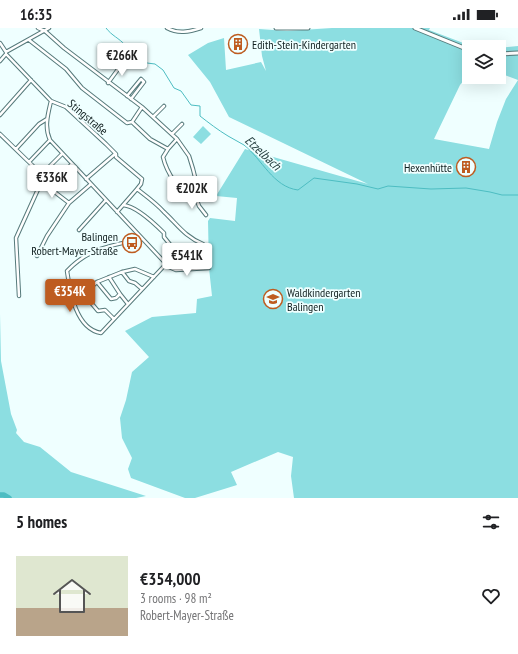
<!DOCTYPE html>
<meta charset="utf-8">
<style>
body{margin:0;font-family:"PT Sans Narrow",sans-serif;background:#f2f2f2;color:#202124;height:100vh;display:flex;flex-direction:column;font-size:15px;white-space:nowrap}
*{box-sizing:border-box;margin:0}
p{font-size:13px;color:#757577}
.icon{flex:none;width:22px;height:22px;fill:none;stroke:currentColor;stroke-width:2;stroke-linecap:round;stroke-linejoin:round}
.map{position:relative;height:470px;overflow:hidden}
.drawer{display:flex;flex-direction:column;background:#fff;flex:1}
.drawer>*{flex:none}
.controls{position:absolute;left:462px;top:12px;display:grid;gap:8px}
.controls a{display:grid;place-items:center;width:44px;height:44px;border-radius:0px;background:#fff;box-shadow:0 4px 16px #0002;font-size:20px}
.price{position:absolute;translate:-50% -34px;padding:0 9px;border-radius:4px;background:#fff;color:#222;font-size:13px;line-height:26px;filter:drop-shadow(0 1px 2px #0008)}
.price::after{content:'';position:absolute;left:50%;top:24px;width:12px;height:9px;margin-left:-6px;background:inherit;clip-path:polygon(0 0,100% 0,50% 100%)}
.price.selected{background:#be5c20;color:#fff}
ul{padding:0;list-style:none}
li{display:flex;align-items:center;gap:12px;height:100px;padding:0 16px}
li+li{border-top:1px solid #e0e0e0}
li span{display:grid;place-items:center;flex:none;width:112px;height:80px;border-radius:0px;color:#555}
li>.icon{margin-inline-start:auto}
span .icon{width:48px;height:48px;fill:#fffc;stroke-width:1}
li b{font-size:17px}
h2{display:flex;justify-content:space-between;align-items:center;height:48px;padding:0 16px;font-size:17px}
.status{display:flex;justify-content:space-between;align-items:center;height:28px;padding:0 20px;background:#fff;direction:ltr}
.status svg{height:11px;fill:currentColor}
.map>svg:first-child{display:block}
.green{fill:#8cdee1}
.lines{fill:none;stroke-linecap:round;stroke-linejoin:round}
.stream{stroke:#4dbdc2;stroke-width:1}
.river{stroke:#4dbdc2;stroke-width:5.5}
.building{fill:#abd1d2;stroke:#789c9e}
.minor-casing{stroke:#567a7b;stroke-width:4.5}
.tertiary-casing{stroke:#567a7b;stroke-width:5}
.minor{stroke:#fff;stroke-width:2.5}
.tertiary{stroke:#fff;stroke-width:3}
.labels{text-anchor:middle;dominant-baseline:central;stroke-width:3.5;stroke-linejoin:round;paint-order:stroke}
.poi-label{font-size:12px;fill:#112020;stroke:#efffff;text-anchor:start}
.street-label{font-size:12px;fill:#112020;stroke:#efffff}
.water-label{font-size:13px;font-style:italic;fill:#274041;stroke:#efffff}
</style>
<div class="status"><b>16:35</b><svg viewBox="0 0 49 12"><path d="M0 12V9h3v3zM5 12V6h3v6zM10 12V3h3v9zM15 12V0h3v12zM26 1h20v11H26zM47 4h2v5h-2z"/></svg></div>
<div class="map">
<svg width="518" height="470" viewBox="0 0 518 470">
<rect width="100%" height="100%" fill="#efffff"/>
<path class="green" d="M332 0H430L429 2 466 16 478 19H469V46L460 57 434 111 489 121 497 94 506 71 518 52 499 45V20L518 18V470H294L291 448 293 429 278 424 231 444 237 457 195 470H185L131 450 128 441 132 430 122 410 120 390 126 372 132 344 149 329 125 303 152 289 196 285 197 271 212 268 209 240 208 193 210 190 235 193 237 170 216 168 245 121 368 156 229 89 210 54 188 27 208 15 224 10 226 42 261 34 266 43 262 28 259 1 287 3Z
M203 98 211 106 201 116 193 109Z
M0 286 1 333 11 386 17 402 16 405 24 414 40 419 71 444 146 468 136 470H0Z"/>
<g class="lines">
<path class="stream" d="M106 0C112 8 119 10 125 17 127 19 127 21 129 22 136 27 143 26 147 35L155 36 163 42 174 60 181 63 191 77 200 78V88C209 95 218 102 228 108 233 111 239 114 244 117 262 131 273 159 298 162L314 150 357 156 378 161 388 158 431 161 466 160 490 164 502 167H518"/>
<path class="river" d="M0 467H4L9 470"/>
</g>
<path class="building" d="M234 8H239V14L242 13 245 23 233 24V22H231V19L234 18Z"/>
<g class="lines">
<defs>
<path id="minor" d="M38 0 45 3 64 20 142 79 177 111 189 128 193 141 195 149V167C180 169 166 142 163 129L168 121 150 111 132 94 142 79
M167 0C178 6 189 4 201 0
M29 12 66 41 82 60 127 95 132 94
M0 15 6 24
M6 24 49 0
M6 26 51 73 66 79 106 116 116 126V129L142 151 141 156 137 161C146 168 156 175 164 184 177 196 185 209 203 216
M0 33 6 26
M108 55 127 29
M127 68 141 51 144 54 131 71
M51 73C48 86 44 99 50 112L169 239 176 242 209 240
M0 87 31 52
M153 89 164 78
M0 106 33 138 40 157 16 210 19 268
M172 106 182 96
M16 121 39 96 47 91
M168 121 177 111
M29 134 50 112
M38 150 62 126
M86 151 115 126
M40 157 52 162 69 175
M48 160 72 136
M195 167 199 178 206 187
M123 177C136 178 155 196 164 205V209L172 219 175 218
M117 184 137 161
M79 202 106 172
M141 211C111 218 90 219 67 243 70 264 76 301 101 305L166 236
M37 228 47 208 69 175 91 156
M122 244 129 253 135 255 142 261
M109 249 120 266 128 276
M97 254 111 271 116 270 120 266
M83 265 98 283 105 282 114 291
M74 274 97 254 122 244 135 241 154 249"/>
<path id="tertiary" d="M276 0H308
M415 0 469 22
M499 26 518 25"/>
</defs>
<use href="#minor" class="minor-casing"/>
<use href="#tertiary" class="tertiary-casing"/>
<use href="#minor" class="minor"/>
<use href="#tertiary" class="tertiary"/>
</g>
<defs>
<symbol id="building-ring" viewBox="-11 -11 22 22"><circle r="9.5" fill="#efffff" stroke="#be5c20" stroke-width="1.5"/><path d="M-4-6H4V6H1V3H-1V6H-4ZM-2.5-4.3h1.7v1.8h-1.7ZM.8-4.3h1.7v1.8H.8ZM-2.5-1h1.7V.8h-1.7ZM.8-1h1.7V.8H.8Z" fill="#be5c20"/></symbol>
<symbol id="bus-ring" viewBox="-11 -11 22 22"><circle r="9.5" fill="#efffff" stroke="#be5c20" stroke-width="1.5"/><path d="M-5-6H5V4H4V6H2V4H-2V6H-4V4H-5ZM-3.5-4V0h7V-4ZM-3.5 1.2v1.5H-2V1.2ZM2 1.2v1.5H3.5V1.2Z" fill="#be5c20"/></symbol>
<symbol id="school-ring" viewBox="-11 -11 22 22"><circle r="9.5" fill="#efffff" stroke="#be5c20" stroke-width="1.5"/><path d="M0-5L7-2L0 1L-7-2ZM-4 1L0 2.5L4 1V4Q0 6-4 4Z" fill="#be5c20"/></symbol>
</defs>
<g fill-rule="evenodd">
<use href="#building-ring" x="227" y="5" width="22" height="22"/>
<use href="#building-ring" x="455" y="128" width="22" height="22"/>
<use href="#bus-ring" x="121" y="204" width="22" height="22"/>
<use href="#school-ring" x="262" y="260" width="22" height="22"/>
</g>
<g class="labels">
<g class="poi-label">
<text x="252" y="16">Edith-Stein-Kindergarten</text>
<text x="452" y="139" text-anchor="end">Hexenhütte</text>
<text x="118" y="208" text-anchor="end">Balingen<tspan x="118" dy="14">Robert-Mayer-Straße</tspan></text>
<text x="287" y="264">Waldkindergarten<tspan x="287" dy="14">Balingen</tspan></text>
</g>
<g class="street-label">
<text transform="translate(88 89) rotate(40)">Stingstraße</text>
</g>
<g class="water-label">
<text transform="translate(263 125) rotate(43)">Etzelbach</text>
</g>
</g>
</svg>
<div class="controls">
<a><svg class="icon" aria-label="layers" viewBox="0 0 24 24"><path d="M12 4l9 5-9 5-9-5zM3 14l9 5 9-5"/></svg></a>
</div>
<b class="price" style="left:122px;top:49px">€266K</b>
<b class="price" style="left:52px;top:171px">€336K</b>
<b class="price" style="left:192px;top:182px">€202K</b>
<b class="price" style="left:187px;top:249px">€541K</b>
<b class="price selected" style="left:70px;top:285px">€354K</b>
</div>
<section class="drawer">
<h2>5 homes<svg class="icon" aria-label="filters" viewBox="0 0 24 24"><path d="M4 7h16M4 17h16"/><circle cx="9" cy="7" r="2"/><circle cx="15" cy="17" r="2"/></svg></h2>
<ul>
<li><span style="background:linear-gradient(#dfe7d0 65%,#b9a48a 0)"><svg class="icon" aria-label="home" viewBox="0 0 24 24"><path d="M3 11l9-7 9 7M6 9v11h12V9"/></svg></span><div><b>€354,000</b><p>3 rooms · 98 m²</p><p>Robert-Mayer-Straße</p></div><svg class="icon" aria-label="heart" viewBox="0 0 24 24"><path d="M12 20l-8-8c-3-5 5-10 8-4 3-6 11-1 8 4z"/></svg></li>
</ul>
</section>
